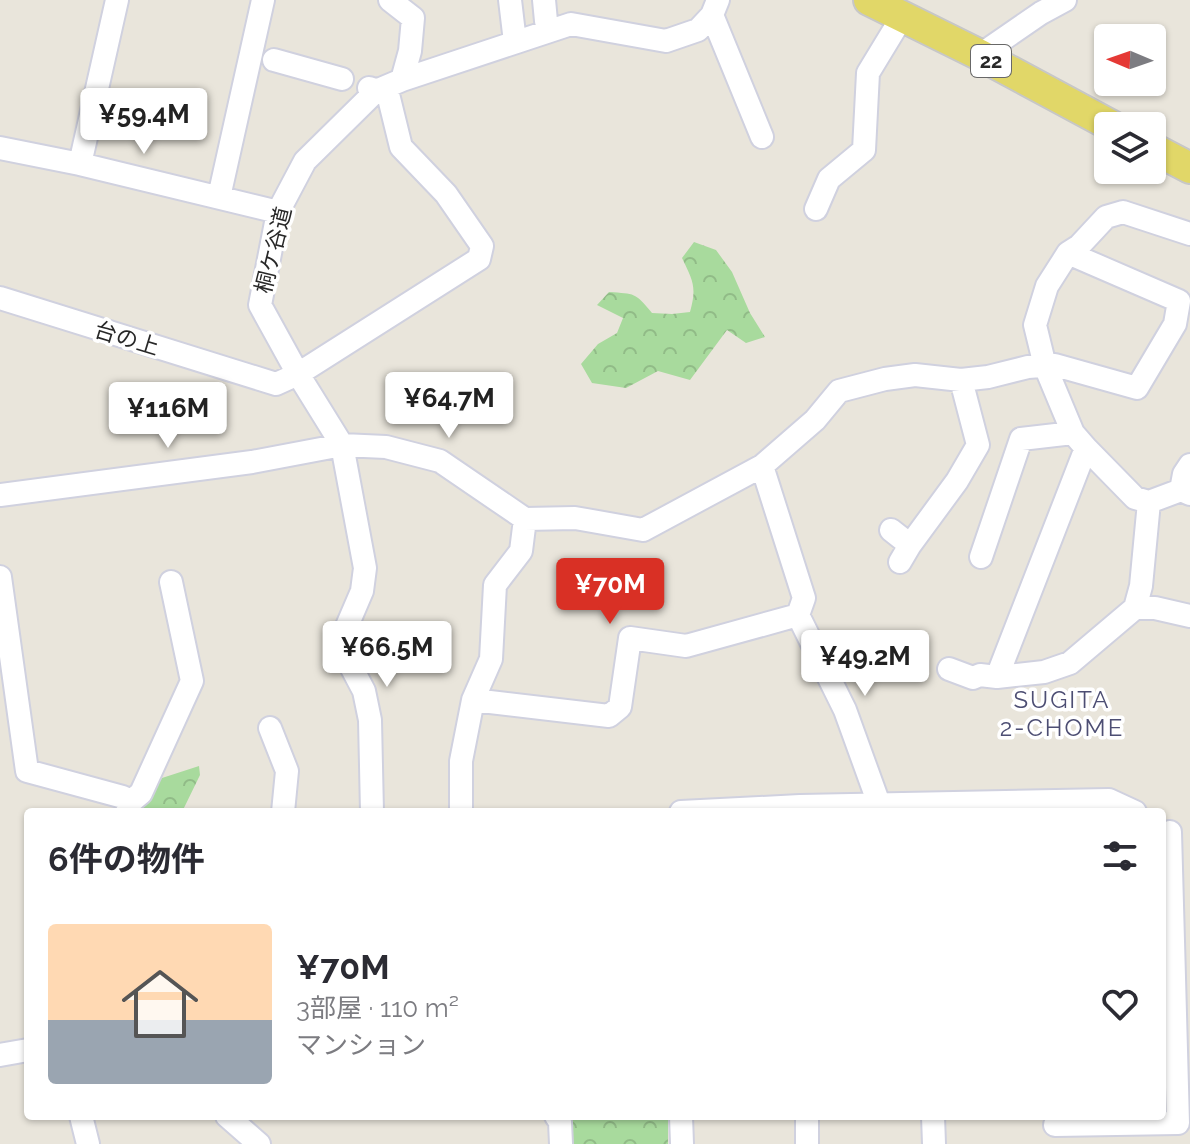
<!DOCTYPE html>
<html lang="ja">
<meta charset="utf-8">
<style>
body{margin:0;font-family:Raleway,"Noto Sans JP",sans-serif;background:#f7f7f7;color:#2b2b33;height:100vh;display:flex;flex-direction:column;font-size:30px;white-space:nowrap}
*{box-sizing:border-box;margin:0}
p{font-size:26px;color:#7c7c81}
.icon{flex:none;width:44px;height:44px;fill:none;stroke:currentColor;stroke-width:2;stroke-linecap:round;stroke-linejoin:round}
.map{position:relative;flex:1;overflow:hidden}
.details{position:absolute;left:24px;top:808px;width:1142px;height:312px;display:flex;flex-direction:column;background:#fff;border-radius:8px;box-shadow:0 2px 6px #0004}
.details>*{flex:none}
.needle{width:52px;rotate:272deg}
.fabs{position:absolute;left:1094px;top:24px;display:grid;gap:16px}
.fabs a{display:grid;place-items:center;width:72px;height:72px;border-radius:8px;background:#fff;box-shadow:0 2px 6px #0004;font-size:40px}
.price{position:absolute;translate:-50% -68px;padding:0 18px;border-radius:8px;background:#fff;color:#222;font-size:26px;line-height:52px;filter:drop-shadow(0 2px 4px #0008)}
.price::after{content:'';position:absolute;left:50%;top:48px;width:24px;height:18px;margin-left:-12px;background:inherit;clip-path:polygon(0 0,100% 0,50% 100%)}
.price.selected{background:#d93025;color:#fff}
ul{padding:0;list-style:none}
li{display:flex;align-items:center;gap:24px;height:200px;padding:0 24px}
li+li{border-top:2px solid #e1e1e2}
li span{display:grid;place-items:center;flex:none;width:224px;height:160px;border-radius:8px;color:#555}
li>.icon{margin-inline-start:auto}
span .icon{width:96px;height:96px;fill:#fffc;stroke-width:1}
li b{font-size:34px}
h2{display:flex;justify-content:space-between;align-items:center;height:96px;padding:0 24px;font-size:34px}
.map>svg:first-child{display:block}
.forest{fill:url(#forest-crowns)}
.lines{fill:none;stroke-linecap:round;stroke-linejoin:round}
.minor-casing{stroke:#d0d1df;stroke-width:26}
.major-casing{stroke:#c7c7c7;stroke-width:34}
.minor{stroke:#fff;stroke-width:22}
.major{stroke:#e1d768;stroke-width:30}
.labels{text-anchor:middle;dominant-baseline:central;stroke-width:7;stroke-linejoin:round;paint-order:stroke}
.shield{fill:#fff;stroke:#686868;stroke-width:2}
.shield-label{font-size:20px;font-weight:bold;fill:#282828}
.street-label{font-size:22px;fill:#282828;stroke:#fff}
.neighbourhood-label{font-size:24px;letter-spacing:2px;fill:#4d4e73;stroke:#fff}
</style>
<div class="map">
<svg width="1190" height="1144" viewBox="0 0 1190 1144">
<defs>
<pattern id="forest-crowns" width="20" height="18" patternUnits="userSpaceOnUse" patternTransform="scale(2)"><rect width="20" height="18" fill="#a8da9d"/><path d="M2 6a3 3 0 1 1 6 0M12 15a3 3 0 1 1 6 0" fill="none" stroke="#91bb87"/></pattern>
</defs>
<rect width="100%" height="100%" fill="#e9e5db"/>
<path class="forest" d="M694 242 716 250 732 272 750 313 765 337 746 343 727 330 690 380 658 371 626 388 592 383 581 364 598 344 617 333 623 318 597 305 609 292C635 294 635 292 652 313L672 314 690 312C697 287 693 281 682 258Z
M199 766 200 775 182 812H134L146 804 162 778Z
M572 1116H668V1144H573Z"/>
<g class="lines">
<defs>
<path id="minor" d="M390 0 413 18 410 51 402 80
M510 0 515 42
M544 0 546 21 550 30
M712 15 762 137
M980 55 1041 13 1065 0
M274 60 342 79
M0 148 80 164 278 212
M80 164 117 0
M219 197 263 0
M816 209 829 179 864 150 868 73 902 17
M1190 234 1123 212 1106 217 1079 246 1068 253 1047 286 1035 325 1045 366 1073 433 1086 448 1135 498 1149 502 1181 490 1190 488
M0 298 276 384 298 374 479 259 482 246 446 194 401 147 388 94 369 88
M1190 465 1184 474 1181 490 1190 494
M762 466 815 420 839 391 885 379 915 375 961 380 988 377 1028 367 1055 365 1137 388 1175 324 1179 301 1068 253
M0 495 252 462 342 445 386 447 440 461 525 519
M891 530 910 545
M981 557 1021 439 1073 433
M900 562 910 545 957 481 978 445 961 380
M0 577 27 771 123 797 128 804V812
M1135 608H1155L1190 616
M949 669 973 678 980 675 997 677 1044 672 1070 663 1135 608 1141 586 1149 502
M997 677 1086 448
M473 700 609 716 620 707 630 638 686 646 798 615
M270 728 287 771 283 812
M128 804 141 793 192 681 171 582
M372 812 370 720 364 691 345 655 347 626 362 591 365 568 342 445 298 374 260 305 278 212 305 161 376 91 402 80 571 24 666 41 698 30 712 15 718 0
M461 812V761L473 700 491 659 495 585 521 551 525 519 575 518 643 530 762 466 804 598 798 615 845 710 879 804
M681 812 800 806 1109 800 1135 812
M0 1055 28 1050
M81 1116 88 1144
M227 1116 259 1144
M556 1116 560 1122 561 1144
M681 1116 682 1144
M807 1116V1144
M933 1116 934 1144
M1055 1125 1178 1123 1170 832"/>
<path id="major" d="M869 0 980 55 1112 126
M1152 148 1190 168"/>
</defs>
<use href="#minor" class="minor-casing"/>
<use href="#major" class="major-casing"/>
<use href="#minor" class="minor"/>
<use href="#major" class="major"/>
</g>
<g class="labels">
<rect class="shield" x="971" y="45" width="40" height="32" rx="6"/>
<g class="shield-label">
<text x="991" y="61">22</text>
</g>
<g class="street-label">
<text transform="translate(273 250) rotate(-76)">桐ケ谷道</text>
<text transform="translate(127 338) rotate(17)">台の上</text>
</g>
<g class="neighbourhood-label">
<text x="1062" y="699">SUGITA<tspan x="1062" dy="28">2-CHOME</tspan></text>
</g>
</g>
</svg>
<div class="fabs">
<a><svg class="needle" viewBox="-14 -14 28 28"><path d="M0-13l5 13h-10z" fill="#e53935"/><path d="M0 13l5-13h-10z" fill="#7c7c81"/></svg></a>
<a><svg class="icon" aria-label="layers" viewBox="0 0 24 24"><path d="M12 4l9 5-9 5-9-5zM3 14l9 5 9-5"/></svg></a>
</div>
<b class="price" style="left:144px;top:156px">¥59.4M</b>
<b class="price" style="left:449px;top:440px">¥64.7M</b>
<b class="price" style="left:168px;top:450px">¥116M</b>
<b class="price selected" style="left:610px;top:626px">¥70M</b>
<b class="price" style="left:387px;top:689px">¥66.5M</b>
<b class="price" style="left:865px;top:698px">¥49.2M</b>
<section class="details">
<h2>6件の物件<svg class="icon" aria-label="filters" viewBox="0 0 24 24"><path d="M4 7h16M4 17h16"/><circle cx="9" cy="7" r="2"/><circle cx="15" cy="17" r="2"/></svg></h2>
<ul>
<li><span style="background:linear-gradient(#ffd9b3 60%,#9aa5b1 0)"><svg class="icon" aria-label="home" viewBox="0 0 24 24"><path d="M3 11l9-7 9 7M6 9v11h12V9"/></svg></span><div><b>¥70M</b><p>3部屋 · 110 m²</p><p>マンション</p></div><svg class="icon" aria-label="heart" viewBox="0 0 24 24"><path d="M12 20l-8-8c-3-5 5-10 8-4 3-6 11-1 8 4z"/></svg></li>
</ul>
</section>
</div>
